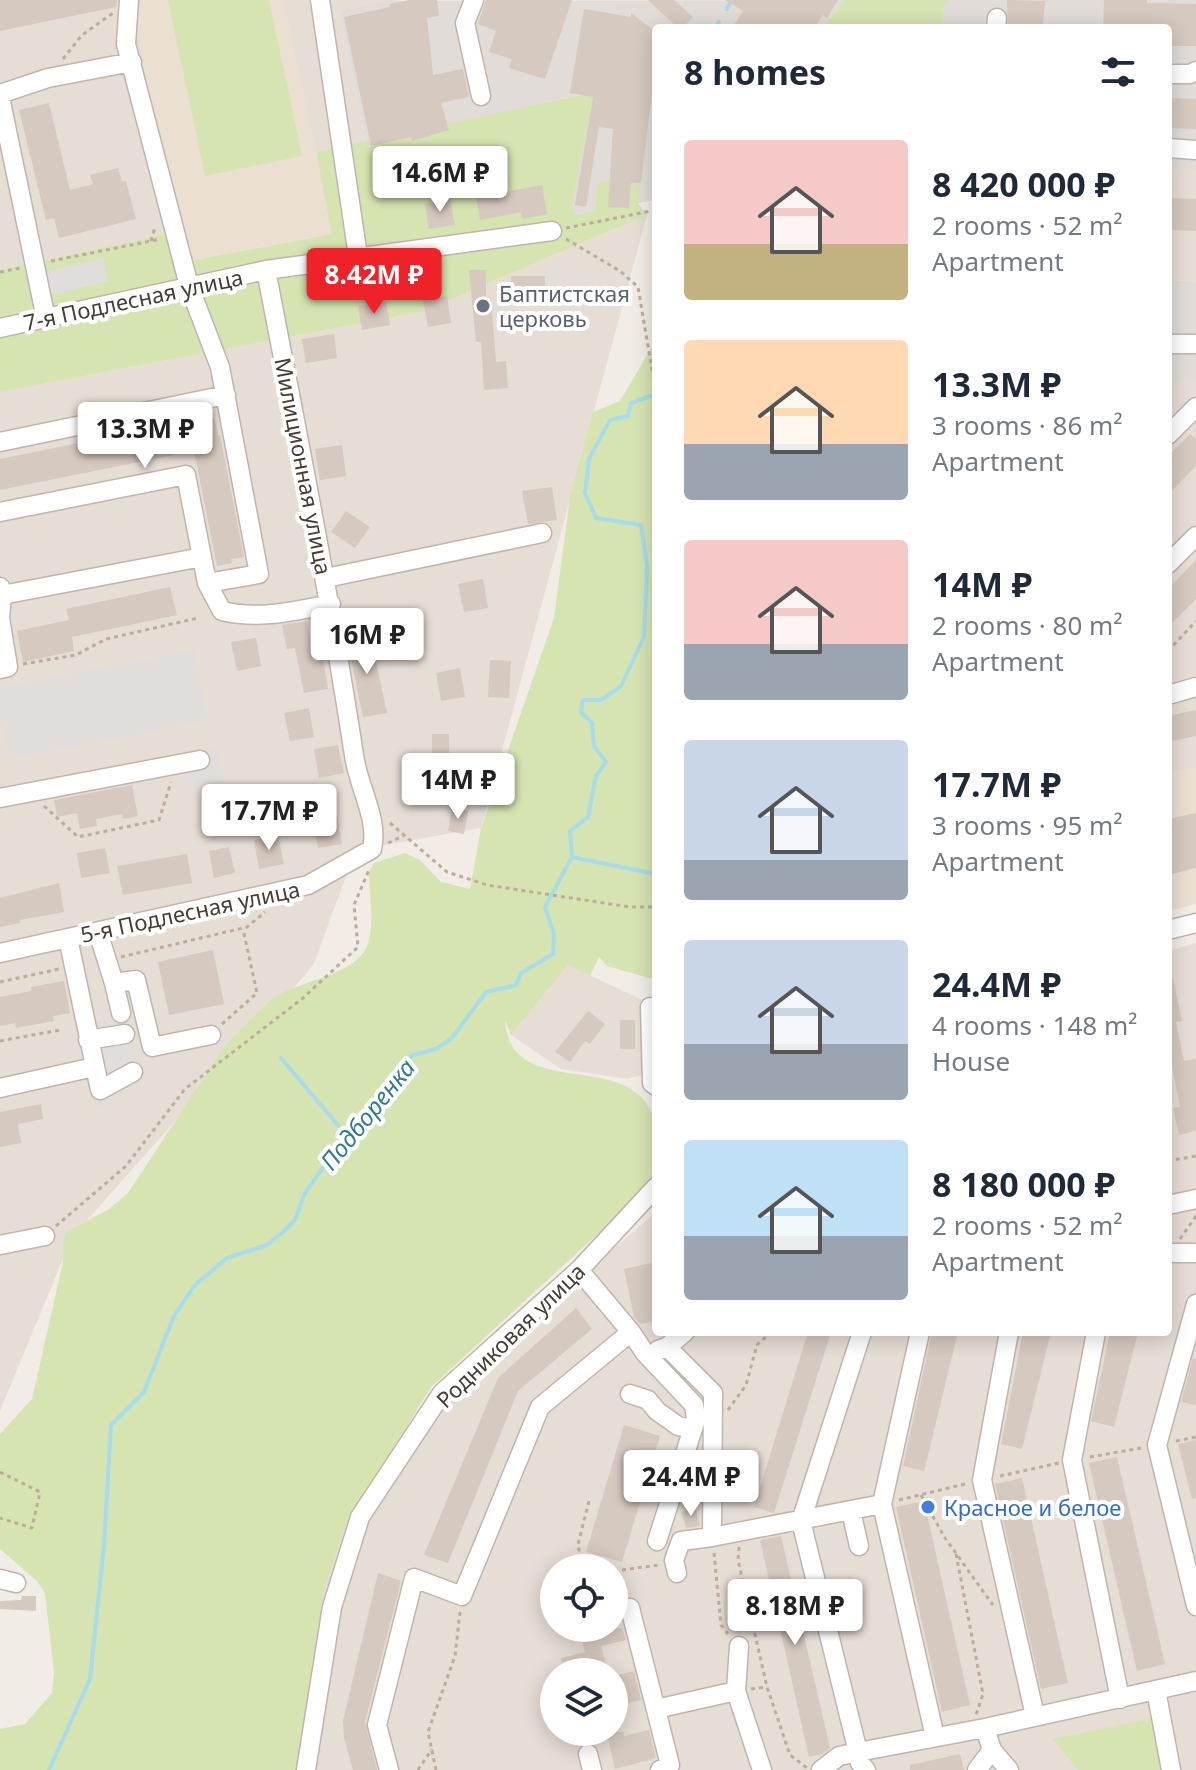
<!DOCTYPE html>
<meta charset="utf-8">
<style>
body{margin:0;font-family:"Noto Sans",sans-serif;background:#f6f6f7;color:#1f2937;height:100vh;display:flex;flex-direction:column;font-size:30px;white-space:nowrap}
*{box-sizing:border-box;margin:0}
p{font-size:26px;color:#747a83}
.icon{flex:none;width:44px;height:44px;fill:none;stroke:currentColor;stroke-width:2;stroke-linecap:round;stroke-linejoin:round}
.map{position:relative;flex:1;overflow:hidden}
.details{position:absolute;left:652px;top:24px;width:520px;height:1312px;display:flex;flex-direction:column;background:#fff;border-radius:8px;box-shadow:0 4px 20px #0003}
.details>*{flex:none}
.buttons{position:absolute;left:540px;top:1554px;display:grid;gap:16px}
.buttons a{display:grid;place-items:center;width:88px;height:88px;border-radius:50%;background:#fff;box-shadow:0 4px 20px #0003;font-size:40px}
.price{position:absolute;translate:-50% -68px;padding:0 18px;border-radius:8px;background:#fff;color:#222;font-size:26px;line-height:52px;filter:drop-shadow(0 2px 4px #0008)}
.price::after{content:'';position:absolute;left:50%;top:48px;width:24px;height:18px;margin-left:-12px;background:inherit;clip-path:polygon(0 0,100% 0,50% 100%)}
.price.selected{background:#ee2228;color:#fff}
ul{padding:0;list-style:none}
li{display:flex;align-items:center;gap:24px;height:200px;padding:0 32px}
li span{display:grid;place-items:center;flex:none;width:224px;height:160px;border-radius:8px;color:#555}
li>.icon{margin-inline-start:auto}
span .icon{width:96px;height:96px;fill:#fffc;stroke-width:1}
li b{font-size:34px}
h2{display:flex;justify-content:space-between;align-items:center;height:96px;padding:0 32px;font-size:34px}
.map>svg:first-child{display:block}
.residential{fill:#e6ddd5;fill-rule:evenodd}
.industrial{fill:#e1dcd8}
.education{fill:#ebdfd1}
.green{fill:#d6e4b1}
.parking{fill:#e0dddb}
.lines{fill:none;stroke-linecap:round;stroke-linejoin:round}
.stream{stroke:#a6dcec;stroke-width:4}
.building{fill:#d6c9bf}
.minor-casing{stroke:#c0b5ac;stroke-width:21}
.path{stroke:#beac9b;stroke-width:3;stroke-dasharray:4 4;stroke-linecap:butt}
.minor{stroke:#fff;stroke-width:18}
.worship-dot{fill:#6b7280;stroke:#fff;stroke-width:3}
.shop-dot{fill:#3f7fe0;stroke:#fff;stroke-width:3}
.labels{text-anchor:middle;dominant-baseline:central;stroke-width:8;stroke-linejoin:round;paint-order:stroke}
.worship-label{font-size:22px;fill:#5b616d;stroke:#fff;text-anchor:start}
.street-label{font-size:22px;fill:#453c36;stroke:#fff}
.shop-label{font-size:22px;fill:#366cbe;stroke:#fff;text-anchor:start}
.water-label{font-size:24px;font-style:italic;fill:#307b93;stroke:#fff}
</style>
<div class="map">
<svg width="1196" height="1770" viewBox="0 0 1196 1770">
<rect width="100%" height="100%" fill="#f2ece6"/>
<path class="residential" d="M0 0H392L340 11 366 142 316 152 181 232 0 270Z
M1168 168 1196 170V281L1168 280Z
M647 215 481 828 356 850 314 963 305 975 72 1237 0 1411V392L421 312Z
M1173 381H1196V904L1168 911V389H1173Z
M1196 943V1770H300L324 1591 343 1528 407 1426 656 1212V1332H1168V951ZM554 1568H614V1628H554ZM554 1672H614V1732H554Z
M568 965 649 1003 645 1074 627 1079 561 1069 511 1035Z"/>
<path class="industrial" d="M390 0 405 1 845 0 822 28H656V200L638 203 598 184 594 210 575 215 570 208 579 95 366 142 340 11Z
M950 0H1196V170L1168 168V28H941L944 4Z
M1168 280 1196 281V381H1174L1173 389H1168Z"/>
<path class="education" d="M140 0H284L333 234 187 261 162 161 137 27Z
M1196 767V904L1168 911V772Z"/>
<path class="green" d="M168 0H269L302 156 205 176Z
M845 0H950L944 4 942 28H822Z
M580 95 593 97 571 208 575 215 594 210 598 183 612 179 640 183 638 203 647 215 421 312 0 392V270L181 231 188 261 332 234 316 152Z
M656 340V978H649L607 966 599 957 590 976 568 965 511 1035 505 1020C511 1122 688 1015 652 1184L431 1387 344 1528 324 1591 300 1770H0V1729L25 1724 52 1693 54 1673 45 1593 37 1581 0 1549V1434L32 1399 63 1262V1243L66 1232 109 1209 128 1193 224 1047C236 1034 263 1005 277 996 304 979 361 975 369 940 374 919 369 894 369 872L374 863 405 853 420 860 441 882 470 889 481 828 554 618 570 497 593 412 620 401Z
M1154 1718 1165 1770H1078L1053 1739Z"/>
<path class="parking" d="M103 258 108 281 47 296 41 273Z
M194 650 208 721 9 759 0 712V687Z
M216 749 224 781 189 788 183 771 143 763Z
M125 1016 141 1083 98 1109 80 1029Z"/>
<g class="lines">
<path class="stream" d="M727 9 732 0
M715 28 719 22
M572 857 656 874
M281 1058 348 1137
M49 1770 90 1679 104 1545 111 1425 144 1392 174 1316 195 1285 227 1258 267 1245 283 1232 295 1220 305 1193 338 1146 376 1112 393 1077 411 1056 438 1048 452 1038 486 992 516 985 521 973 553 954 554 934 545 907 572 857 570 831 588 817 596 776 606 762 594 746 592 723 581 712 583 700H601L621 686 644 637 647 566 641 525 596 518 585 493 589 459 610 420 628 416 631 403 653 395 656 389"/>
</g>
<path class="building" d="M0 0H117L116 7 0 31Z
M409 0H437L439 16 427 18 433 75 463 69 469 97 441 103 449 130 412 141 411 137 371 146 344 17 390 7V4Z
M486 0H572L545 79 509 68 512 59 489 52 496 31 478 24Z
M648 0H674L693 17 683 28H678Z
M725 0H838L827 18 823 15 814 28H732L743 11Z
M1007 0 1045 1 1043 28H1008Z
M1104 0H1147V3L1196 4V46H1168V28H1103Z
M584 9 631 17V13L656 32V59L641 183H631L629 208 608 207 613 129 599 127 586 207 575 205 593 97 570 93Z
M1168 98 1196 99V129L1168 128Z
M49 103 70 190 93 184 90 175 118 168 122 182 126 181 136 219 59 238 54 218 46 220 19 110Z
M542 185 547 214 523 219 521 212 480 220 475 192 499 187 500 193Z
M1168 198 1196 199V231L1168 230Z
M450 199 455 225 429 229 425 204Z
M469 270H486V299H491L496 362 506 361 508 388 484 390 481 342H476Z
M511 276H545V295H511Z
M447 296 451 323 428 327 423 300Z
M386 302 390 325 362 330 358 306Z
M334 334 337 358 306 363 302 339Z
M201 418 202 421 214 418 218 435H220L244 557 231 559 232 563 217 566 194 451 0 490V459Z
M1190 434 1196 439V466L1168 495V456Z
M342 445 346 476 320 480 315 449Z
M552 487 557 520 528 524 522 491Z
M346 511 370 527 355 548 331 532Z
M1196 560V599L1168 627V589Z
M483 579 488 608 464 612 458 584Z
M170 587 177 615 72 637 74 651 23 662 17 631 69 620 66 609Z
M307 621 314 662 323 660 328 689 304 693 295 648 287 649 282 625Z
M370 635 387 713 363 717 347 639Z
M256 638 261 666 237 671 231 642Z
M490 660 511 661 509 698 488 697Z
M460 668 465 697 441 701 436 673Z
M309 708 314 737 290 741 284 713Z
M1196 710V736L1168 742V716Z
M432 734H449V759H432Z
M338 745 344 773 319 778 314 749Z
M132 785 138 816 123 819 122 814 96 819 97 826 80 829 77 813 57 817 54 800Z
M452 808 468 811 464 834 448 831Z
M1196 813V868L1172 874 1168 857V819Z
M337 815 342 844 318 848 313 820Z
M278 836 284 864 259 869 254 840Z
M229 847 235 873 214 878 209 851Z
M105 848 110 873 81 878 77 853Z
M187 854 192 883 123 895 117 866Z
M59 883 64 912 20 920V923L0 927V898Z
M213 950 224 1004 169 1015 158 962Z
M1173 978 1182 1021 1176 1022 1184 1061 1196 1059V1131L1179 1135 1173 1108 1180 1107 1172 1065 1168 1066V979Z
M64 981 70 1013 53 1016 54 1021 16 1028 15 1023 0 1026V997L32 991 31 987Z
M588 1011 605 1024 590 1044 585 1041 570 1062 555 1052Z
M620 1020H635V1049H620Z
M41 1104 43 1119 18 1124 21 1143 0 1147V1112Z
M656 1262V1321L640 1324 634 1317 624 1269Z
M576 1308 592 1329 518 1391 448 1563 424 1555 498 1378Z
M808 1332H831L774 1513 754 1507Z
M932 1332H958L924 1471 903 1466Z
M1023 1332H1051L1022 1449 1001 1444Z
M1110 1332H1138L1114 1427 1091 1421Z
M1193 1358 1196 1359V1405L1181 1402Z
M624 1425 660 1436 622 1562 586 1552Z
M1196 1440V1498L1192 1499 1178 1444Z
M1117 1457 1165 1664 1137 1671 1089 1463Z
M1022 1478 1068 1683 1041 1689 995 1484Z
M924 1501 970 1705 942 1712 896 1507Z
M695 1508 700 1526 686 1528 681 1512Z
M781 1536 830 1748 822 1754 809 1757 760 1540Z
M378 1573 401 1581 365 1722 377 1770H353L344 1738 343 1721Z
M22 1596H36V1611L0 1609V1601L21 1600Z
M579 1628H622L626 1640 601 1646 608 1672H564L561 1658 585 1652Z
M634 1671 641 1700 614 1706V1676Z
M649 1730 656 1758 615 1769 608 1739 583 1744 580 1732H623L624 1736Z
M960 1754 964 1770H910V1765Z"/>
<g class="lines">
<defs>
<path id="minor" d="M129 0 126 44 189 286 220 367 259 574 207 583
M320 0 358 256
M474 0 465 23 481 96
M996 28 997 18
M1168 74H1190L1196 71
M0 94 48 78 132 62
M0 97 46 319
M1168 148 1196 150
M0 328 266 270 552 231
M1168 344H1196
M1168 435 1196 407
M0 442 226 395
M0 512 186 475 207 583 222 611C260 620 294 611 331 604
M1168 564 1196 536
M326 578 542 533
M0 587 2 595 202 557
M0 669 8 667 0 618 2 595
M1168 695 1196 687
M0 798 200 760
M1168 930 1196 923
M98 932 114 983 136 980 152 1047 211 1035
M68 938 100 1090 133 1072
M0 953 308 885 372 849C379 818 358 787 354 755 329 592 297 431 266 270
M114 983 121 1013
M650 1007 652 1083 656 1086
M88 1040 125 1034
M0 1088 94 1067
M1168 1205 1196 1199
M0 1245 45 1236
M1168 1253H1196
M1196 1304 1157 1445 1196 1606
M631 1332 645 1353 694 1405 696 1419 657 1541
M862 1332 801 1521 858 1752 985 1728 1196 1681
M920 1332 882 1504 935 1737
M1009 1332 982 1480 1035 1716
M1096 1332 1072 1460 1120 1699
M667 1347 713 1393 712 1537 882 1504
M658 1350 667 1347 685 1332
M630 1394 648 1400 657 1411 678 1426 693 1429
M851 1511 859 1546
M677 1573 674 1560 681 1541 712 1537
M0 1579 16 1583
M630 1608 670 1765 660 1770
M1156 1690 1171 1770
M736 1691 739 1646
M656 1709 736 1691 762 1770
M985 1728 992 1750 1009 1770
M588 1754 592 1770
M306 1770 332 1607 360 1517 442 1393 579 1270 656 1187
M389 1770 377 1725 414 1578 462 1596 540 1407 631 1332 579 1270
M821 1770 839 1756 858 1752 860 1763 866 1770
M977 1770 992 1750"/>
</defs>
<use href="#minor" class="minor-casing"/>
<path class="path" d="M63 59 82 35 113 13
M566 228 656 210
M566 239 620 271 638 287 654 382
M151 241 155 227
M51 261 161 239
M0 272 20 268
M1168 651 1196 621
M23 664 76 655 106 639 198 618
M44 806 78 837 159 820 171 782
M390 823 447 872 487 885 630 907H656
M388 843 403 836
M121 957 247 927 265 912
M0 982 59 969
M222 1024 257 993 243 929
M0 1041 60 1030
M1168 1161 1196 1156
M56 1226 126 1166 185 1089 303 998 358 947 354 905 369 870
M1180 1239 1196 1216
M728 1410 746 1385 757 1345 771 1332
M1176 1441 1196 1437
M1090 1457 1141 1448
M0 1472 40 1492 32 1528 0 1518
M1000 1476 1059 1463
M921 1495 945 1538 993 1605
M899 1500 965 1484
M589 1501 578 1544 581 1561 604 1568
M739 1547 738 1560 767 1687 790 1755 807 1768
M714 1553 721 1625 728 1634
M956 1554 983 1694 976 1715
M614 1571 659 1565
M751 1689 767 1687
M418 1770 432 1749
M436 1770 428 1732 455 1656 460 1612"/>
<use href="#minor" class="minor"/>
</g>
<circle class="worship-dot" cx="483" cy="306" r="8"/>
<circle class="shop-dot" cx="928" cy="1507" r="8"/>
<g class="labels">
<g class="worship-label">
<text x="499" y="293">Баптистская<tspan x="499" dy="25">церковь</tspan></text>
</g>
<g class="street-label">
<text transform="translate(133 299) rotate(-12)">7-я Подлесная улица</text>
<text transform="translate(304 466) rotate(79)">Милиционная улица</text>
<text transform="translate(190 911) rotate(-12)">5-я Подлесная улица</text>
<text transform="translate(510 1335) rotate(-44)">Родниковая улица</text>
</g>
<g class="shop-label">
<text x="944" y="1507">Красное и белое</text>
</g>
<g class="water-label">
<text transform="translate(367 1114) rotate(-51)">Подборенка</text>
</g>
</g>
</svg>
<div class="buttons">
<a><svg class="icon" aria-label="locate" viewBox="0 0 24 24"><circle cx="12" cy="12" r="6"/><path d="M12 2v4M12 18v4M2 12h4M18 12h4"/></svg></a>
<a><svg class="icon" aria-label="layers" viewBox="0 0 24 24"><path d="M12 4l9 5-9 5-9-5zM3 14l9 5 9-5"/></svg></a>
</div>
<b class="price" style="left:440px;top:214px">14.6M ₽</b>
<b class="price selected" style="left:374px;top:316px">8.42M ₽</b>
<b class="price" style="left:145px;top:470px">13.3M ₽</b>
<b class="price" style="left:367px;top:676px">16M ₽</b>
<b class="price" style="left:458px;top:821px">14M ₽</b>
<b class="price" style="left:269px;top:852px">17.7M ₽</b>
<b class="price" style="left:691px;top:1518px">24.4M ₽</b>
<b class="price" style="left:795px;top:1647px">8.18M ₽</b>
<section class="details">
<h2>8 homes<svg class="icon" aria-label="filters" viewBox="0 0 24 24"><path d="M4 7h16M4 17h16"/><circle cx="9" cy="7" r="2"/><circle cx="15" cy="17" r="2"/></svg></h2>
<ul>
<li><span style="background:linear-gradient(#f6c9c9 65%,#c2b280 0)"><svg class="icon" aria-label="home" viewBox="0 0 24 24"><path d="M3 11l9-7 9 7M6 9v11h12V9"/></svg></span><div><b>8 420 000 ₽</b><p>2 rooms · 52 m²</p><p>Apartment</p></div></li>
<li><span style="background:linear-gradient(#ffd9b3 65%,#9aa5b1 0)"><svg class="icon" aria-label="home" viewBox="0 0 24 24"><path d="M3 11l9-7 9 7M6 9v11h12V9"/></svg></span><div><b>13.3M ₽</b><p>3 rooms · 86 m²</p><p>Apartment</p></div></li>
<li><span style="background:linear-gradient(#f6c9c9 65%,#9aa5b1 0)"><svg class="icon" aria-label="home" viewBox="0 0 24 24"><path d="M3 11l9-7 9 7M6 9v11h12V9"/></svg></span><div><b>14M ₽</b><p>2 rooms · 80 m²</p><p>Apartment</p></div></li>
<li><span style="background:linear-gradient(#c9d6e8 75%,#9aa5b1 0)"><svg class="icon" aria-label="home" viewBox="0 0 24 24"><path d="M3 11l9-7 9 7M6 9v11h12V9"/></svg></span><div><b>17.7M ₽</b><p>3 rooms · 95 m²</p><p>Apartment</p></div></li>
<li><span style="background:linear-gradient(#c9d6e8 65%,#9aa5b1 0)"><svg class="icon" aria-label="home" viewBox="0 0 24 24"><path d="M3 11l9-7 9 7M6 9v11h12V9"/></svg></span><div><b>24.4M ₽</b><p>4 rooms · 148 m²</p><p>House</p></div></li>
<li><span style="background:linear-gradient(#bfe0f5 60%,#9aa5b1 0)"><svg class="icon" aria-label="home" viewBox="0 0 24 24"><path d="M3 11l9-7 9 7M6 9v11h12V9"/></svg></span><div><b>8 180 000 ₽</b><p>2 rooms · 52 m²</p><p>Apartment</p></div></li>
</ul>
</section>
</div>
